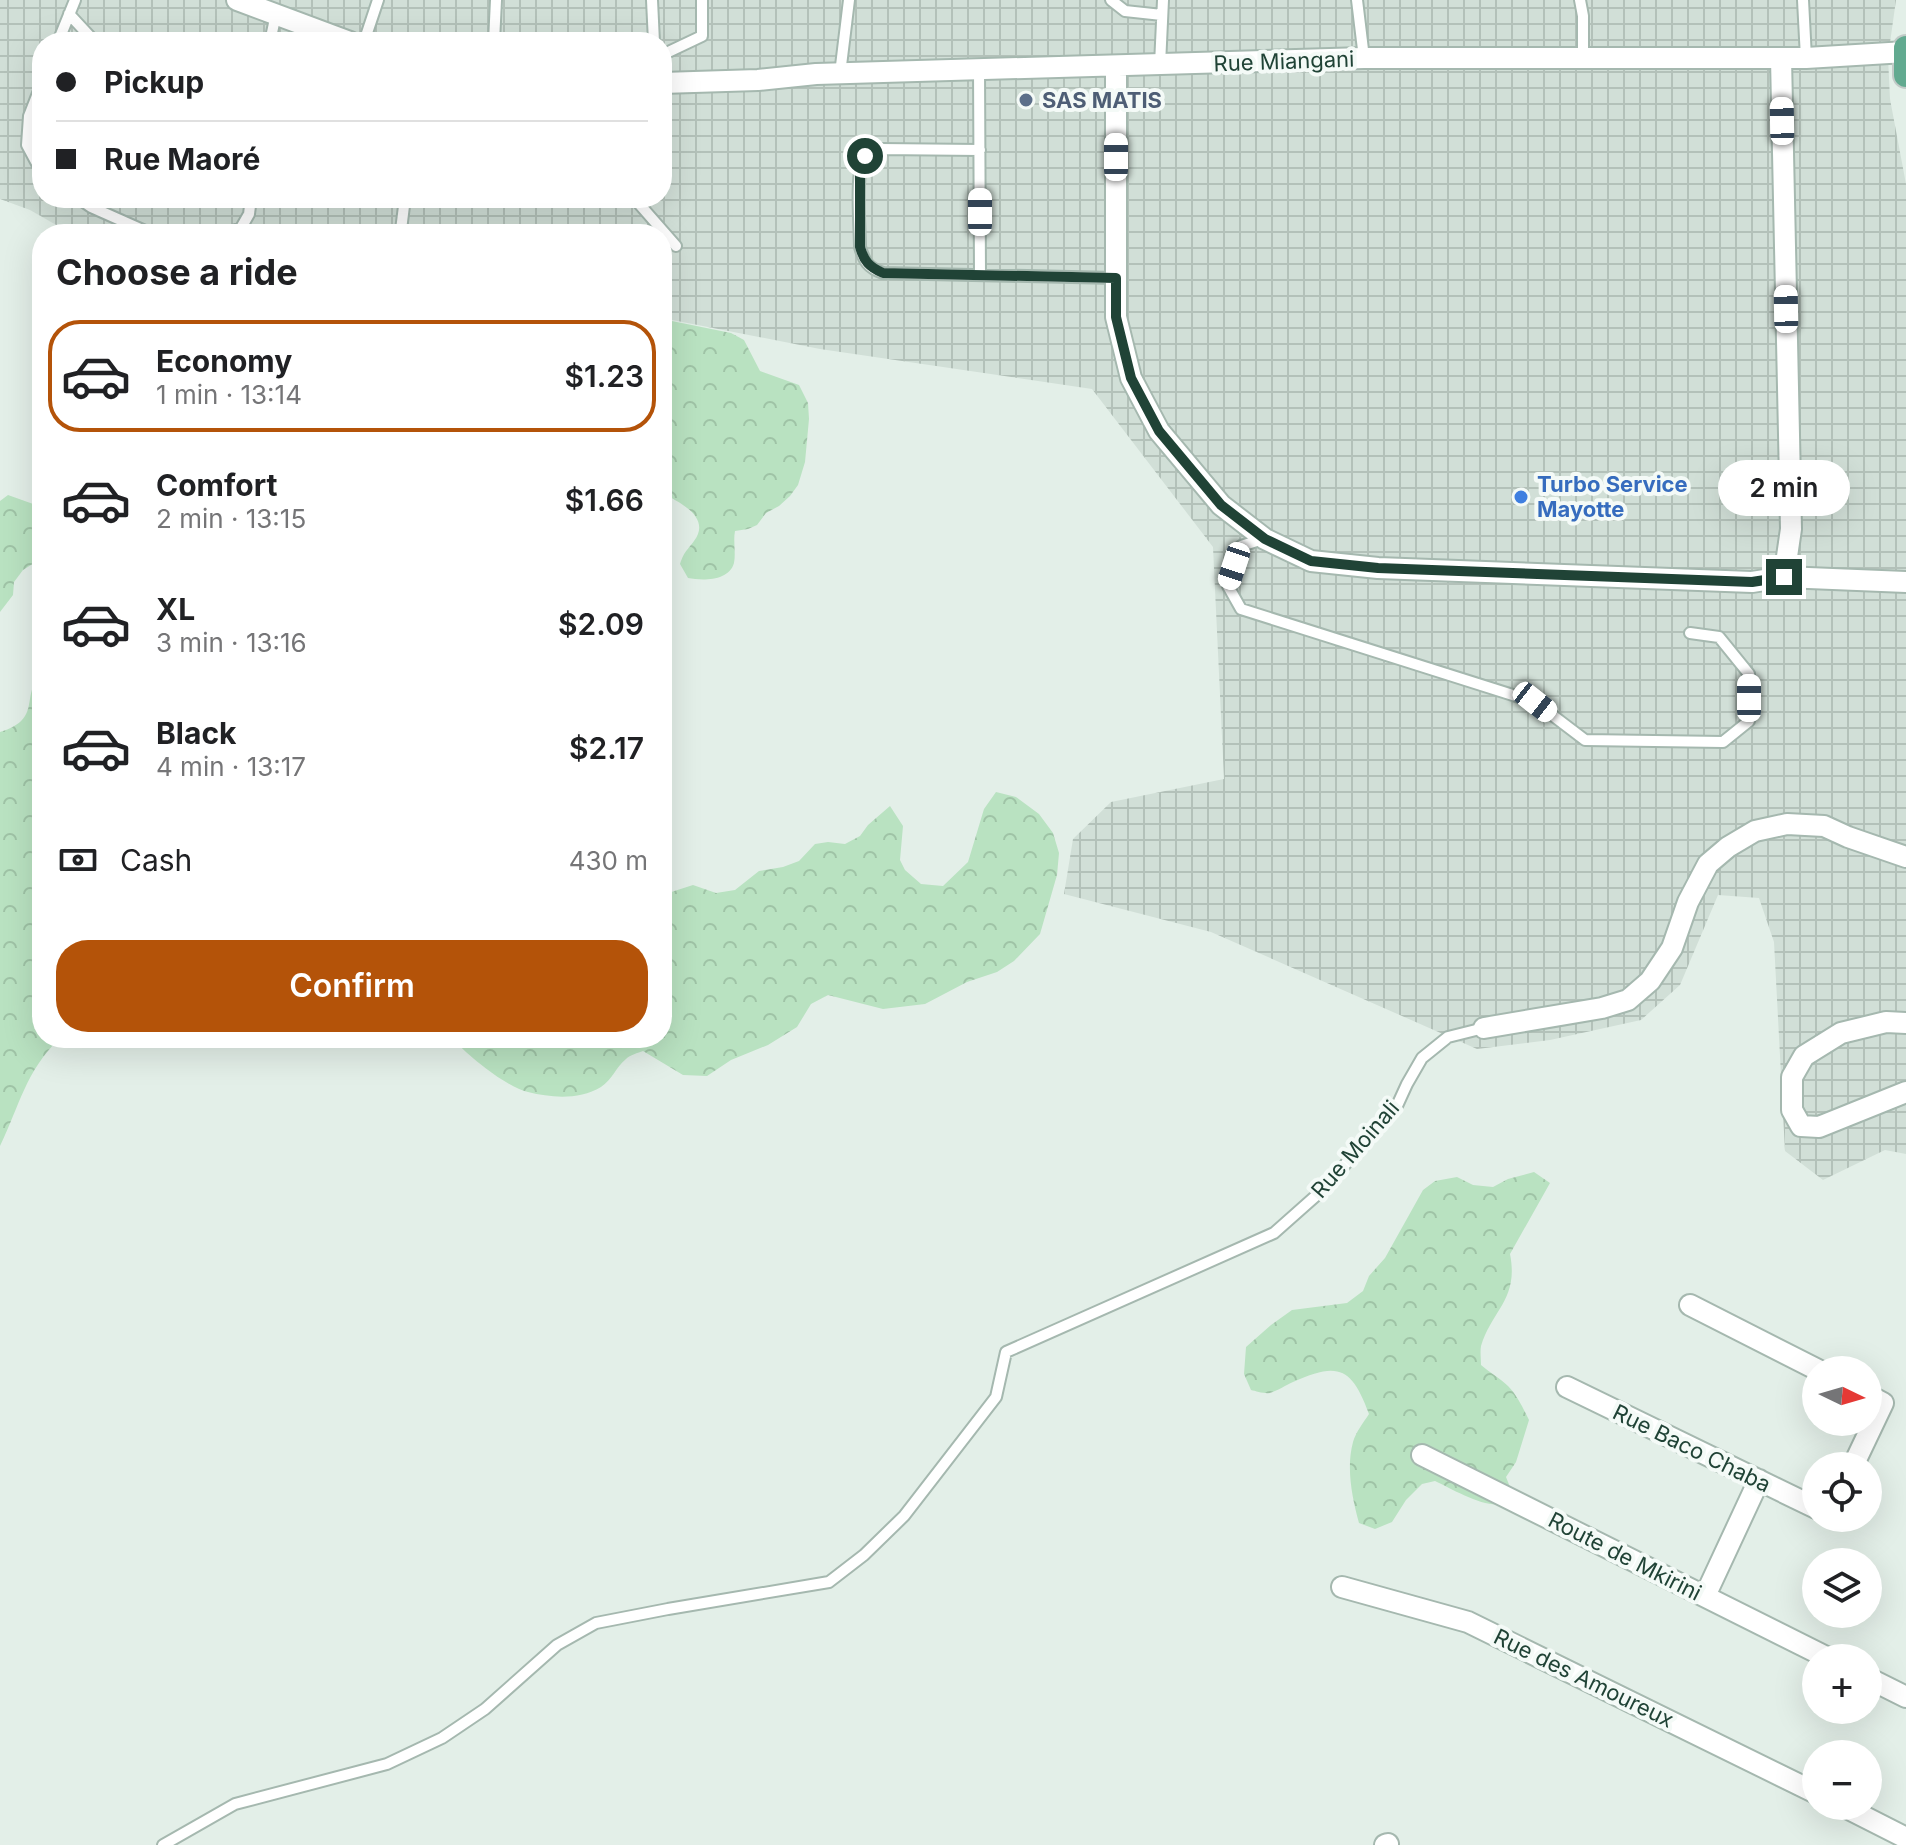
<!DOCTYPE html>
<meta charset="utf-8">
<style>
:root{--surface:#fff;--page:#f2f2f2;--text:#202124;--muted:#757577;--line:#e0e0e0;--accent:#b45309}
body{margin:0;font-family:Inter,sans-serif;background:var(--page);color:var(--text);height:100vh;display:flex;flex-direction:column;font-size:30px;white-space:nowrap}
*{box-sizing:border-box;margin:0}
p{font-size:26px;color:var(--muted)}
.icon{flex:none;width:44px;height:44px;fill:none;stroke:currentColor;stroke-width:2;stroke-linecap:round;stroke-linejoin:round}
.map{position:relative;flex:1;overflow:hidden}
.drawer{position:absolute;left:32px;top:224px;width:640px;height:824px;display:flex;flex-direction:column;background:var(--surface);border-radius:32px;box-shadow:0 8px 32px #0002}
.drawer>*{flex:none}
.hud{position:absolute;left:32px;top:32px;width:640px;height:176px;border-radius:32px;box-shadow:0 8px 32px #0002;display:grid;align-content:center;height:176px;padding:0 24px;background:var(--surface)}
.needle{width:52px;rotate:95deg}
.fabs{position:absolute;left:1802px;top:1356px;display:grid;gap:16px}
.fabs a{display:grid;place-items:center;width:80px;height:80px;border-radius:50%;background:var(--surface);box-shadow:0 8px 32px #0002;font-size:40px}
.end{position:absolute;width:36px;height:36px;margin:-18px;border:10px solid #204336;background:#fff;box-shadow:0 0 0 4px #fff}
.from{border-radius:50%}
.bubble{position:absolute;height:56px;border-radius:28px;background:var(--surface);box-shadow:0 8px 32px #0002;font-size:26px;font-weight:600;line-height:56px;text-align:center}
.car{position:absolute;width:24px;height:48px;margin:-24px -12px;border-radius:10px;box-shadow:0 0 6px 2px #0007;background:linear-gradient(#fff 24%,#345 0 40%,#fff 0 76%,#345 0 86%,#fff 0)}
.hud b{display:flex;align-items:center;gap:28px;height:76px;font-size:30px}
.hud b+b{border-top:2px solid var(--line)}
.hud i{width:20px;height:20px;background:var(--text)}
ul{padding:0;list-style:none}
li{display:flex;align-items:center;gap:24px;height:112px;margin:0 16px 12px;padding:0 8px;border:4px solid transparent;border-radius:32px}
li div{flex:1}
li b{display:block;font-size:30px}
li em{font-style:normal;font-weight:600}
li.on{border-color:var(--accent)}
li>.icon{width:72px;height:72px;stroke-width:1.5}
h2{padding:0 24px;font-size:36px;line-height:96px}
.pay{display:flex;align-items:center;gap:20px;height:88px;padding:0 24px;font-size:30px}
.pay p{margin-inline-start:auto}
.action{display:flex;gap:16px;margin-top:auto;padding:16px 24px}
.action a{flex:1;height:92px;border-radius:32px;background:var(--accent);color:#fff;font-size:32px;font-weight:600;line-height:92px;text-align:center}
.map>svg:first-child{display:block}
.industrial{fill:url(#industrial-grid);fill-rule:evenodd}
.forest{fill:url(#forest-crowns)}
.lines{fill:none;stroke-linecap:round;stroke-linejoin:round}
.lane-casing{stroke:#a5b8af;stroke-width:14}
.street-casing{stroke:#a5b8af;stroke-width:24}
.primary-casing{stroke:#c1cac7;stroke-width:28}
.lane{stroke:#fff;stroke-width:10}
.street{stroke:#fff;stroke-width:20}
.primary{stroke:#62aa90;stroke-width:24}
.route{stroke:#204336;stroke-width:10}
.service-dot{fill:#5c6f8a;stroke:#f4faf7;stroke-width:3}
.shop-dot{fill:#3f7fe0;stroke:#f4faf7;stroke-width:3}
.labels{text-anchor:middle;stroke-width:8;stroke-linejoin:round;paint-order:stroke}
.street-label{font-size:22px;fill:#204336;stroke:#f4faf7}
.service-label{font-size:22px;font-weight:bold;fill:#4e5e75;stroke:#f4faf7;text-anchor:start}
.shop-label{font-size:22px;font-weight:bold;fill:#366cbe;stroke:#f4faf7;text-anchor:start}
</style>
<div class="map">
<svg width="1906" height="1845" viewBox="0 0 1906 1845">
<defs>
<pattern id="industrial-grid" width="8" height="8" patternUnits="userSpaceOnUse" patternTransform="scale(2)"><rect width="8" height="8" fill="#d1dfd7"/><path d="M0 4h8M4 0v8" fill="none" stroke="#b3c1b9"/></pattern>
<pattern id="forest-crowns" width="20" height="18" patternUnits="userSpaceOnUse" patternTransform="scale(2)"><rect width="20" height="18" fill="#b9e2c1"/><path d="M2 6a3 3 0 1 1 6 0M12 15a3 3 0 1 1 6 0" fill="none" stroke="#9fc3a6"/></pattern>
</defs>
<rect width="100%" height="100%" fill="#e3efe8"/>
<path class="industrial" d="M0,0h1896l-8,57 2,42 16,85v970l-21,-4 -62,30 -38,-29 -11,-209 -15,-44 -41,-3 -38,90 -39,35 -91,20 -73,9 -266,-117 -147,-38 9,-55 38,-37 113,-23 -11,-232 -121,-158 -272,-40 -158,-31v-84h-590l-42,-24 -30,-11zM42,42h620v156h-620z"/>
<path class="forest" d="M662,319l69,14 13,7 16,31 39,14 9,18 1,16 -4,43 -7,23 -8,11 -11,10 -13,7 -9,12 -9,4 -13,2c-2,10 1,22 -1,32 -5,18 -31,18 -46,15l-8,-14c5,-14 6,-12 14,-23 18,-24 -15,-39 -32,-48z
M8,495l28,10 -3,42 6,13 -16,10 -9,12 -1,13 -13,17v-111z
M42,675v363h18c-35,34 -40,67 -60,108v-414c44,-13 19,-38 42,-57z
M996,792l20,5 23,17 14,19 6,20 -2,22 -17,59 -26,27 -17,11 -30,10 -42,22 -42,5 -55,-14 -17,9 -14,23 -29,18 -37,15 -24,16 -24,-1 -40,-24c-5,2 -13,4 -17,8 -10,8 -14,21 -25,28 -22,13 -49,11 -73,5 -22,-5 -61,-37 -76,-54h210v-143l31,-10 23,8 19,-3 24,-19 24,-4 16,-6 16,-17 13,-2 17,2 15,-8 8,-11 22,-19 13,20 -3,34 5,10 16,14 22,2 25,-24 16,-53z
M1534,1172l16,11 -40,71c9,45 -18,56 -29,92 -1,6 0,13 0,19 9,8 19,13 27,21 9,9 15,22 21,34l-13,42 -10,15 4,10 -8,17c-18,4 -50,-15 -67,-23l-13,3 -16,16 -14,22 -17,7 -16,-6c-7,-26 -13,-55 -6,-81 3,-10 10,-19 16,-28 -17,-46 -30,-53 -76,-32 -7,3 -16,9 -23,11 -6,1 -14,-2 -19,-3l-7,-16 2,-27 25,-22 21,-15 55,-7 16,-12 6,-15 16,-18 38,-68 12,-9 22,-4 16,8 20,2 15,-8z"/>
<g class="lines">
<g class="lane-casing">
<path id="lane" d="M652,0l2,42
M1111,0l14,11 37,4
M1357,0l7,58
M1580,0l3,16v43
M1803,0l3,58
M69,14l26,28
M58,42l17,-42
M270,42l6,-28
M364,42l14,-42
M494,42l2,-42
M662,55l40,-19v-36
M1160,65l3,-65
M979,68l1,207
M840,74l9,-74
M42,83l-13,33 -2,29 15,28
M980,150l-100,-1c-7,2 -12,3 -16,9 -9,13 -4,71 -4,89 4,14 8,21 23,26l233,5
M78,198l13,9 54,24 26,3
M634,198l42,48
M401,230l4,-32
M203,234l24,-1 14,-5 8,-14 2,-16
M1263,539l-22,7 -13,40 13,23 294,93 50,38 138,2 26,-21v-47l-30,-37 -29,-4
M163,1845l72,-41 152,-40 55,-26 43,-29 72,-64 39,-22 72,-14 161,-27 35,-27 40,-39 92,-119 10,-45 268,-119 53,-47 49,-58 20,-20 11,-24 15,-26 26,-21 36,-9"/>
</g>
<g class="street-casing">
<path id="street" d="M237,0l113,42
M1116,66v251l15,61 28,53 62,74 44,34 46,22 67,7 374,14 32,-5 7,-48 -10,-471
M662,83l96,-3 58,-6 548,-16h442l100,-6
M1784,577l122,5
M1906,1023l-20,-1 -45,11 -37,23 -12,21v33l9,16 18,1 87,-35
M1484,1028l118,-20 26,-8 22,-19 22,-33 16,-46 20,-38 20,-17 27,-16 32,-7 37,2 24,11 58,20
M1690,1305l128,65
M1567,1387l249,121
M1422,1455l406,203
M1853,1466l30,-63 -15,-8
M1342,1587l126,35 348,171
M1705,1596l54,-116
M1868,1678l38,19
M1843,1806l63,32
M1385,1845l3,-1"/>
</g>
<g class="primary-casing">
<path id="primary" d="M1906,48v27"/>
</g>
<use href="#lane" class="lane"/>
<use href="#street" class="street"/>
<use href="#primary" class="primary"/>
</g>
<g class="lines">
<path class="route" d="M865,156l-5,16v75c4,14 9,20 23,26l233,5v39l15,61 28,53 62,74 44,34 46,22 67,7 374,14 32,-5"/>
</g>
<circle class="service-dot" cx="1026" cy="100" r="8"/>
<circle class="shop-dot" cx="1521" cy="497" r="8"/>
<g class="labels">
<g class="street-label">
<text transform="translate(1284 61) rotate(-2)" y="8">Rue Miangani</text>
<text transform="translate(1355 1149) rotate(-49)" y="8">Rue Moinali</text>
<text transform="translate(1692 1448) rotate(26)" y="8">Rue Baco Chaba</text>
<text transform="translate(1625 1556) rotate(27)" y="8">Route de Mkirini</text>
<text transform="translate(1584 1678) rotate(26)" y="8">Rue des Amoureux</text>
</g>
<g class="service-label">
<text x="1042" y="108">SAS MATIS</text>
</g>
<g class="shop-label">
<text x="1537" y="492">Turbo Service<tspan x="1537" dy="25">Mayotte</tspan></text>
</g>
</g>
</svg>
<div class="fabs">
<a><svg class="needle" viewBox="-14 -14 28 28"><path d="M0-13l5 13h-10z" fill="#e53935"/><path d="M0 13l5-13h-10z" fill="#757577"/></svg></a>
<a><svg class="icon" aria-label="locate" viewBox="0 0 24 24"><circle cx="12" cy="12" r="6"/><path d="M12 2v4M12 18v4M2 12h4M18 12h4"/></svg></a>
<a><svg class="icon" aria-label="layers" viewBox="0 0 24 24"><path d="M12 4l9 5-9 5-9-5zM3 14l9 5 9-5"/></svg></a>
<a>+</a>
<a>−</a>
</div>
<i class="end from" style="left:865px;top:156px"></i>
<i class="end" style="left:1784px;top:577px"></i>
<div class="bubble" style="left:1718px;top:460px;width:132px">2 min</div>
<i class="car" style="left:1782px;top:121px;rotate:359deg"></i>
<i class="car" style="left:1116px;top:157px;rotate:0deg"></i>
<i class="car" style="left:980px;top:212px;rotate:0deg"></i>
<i class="car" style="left:1786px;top:309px;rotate:359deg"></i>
<i class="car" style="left:1234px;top:566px;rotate:198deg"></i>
<i class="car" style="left:1749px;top:698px;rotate:0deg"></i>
<i class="car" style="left:1535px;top:702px;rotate:128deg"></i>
<div class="hud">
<b><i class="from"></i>Pickup</b>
<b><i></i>Rue Maoré</b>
</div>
<section class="drawer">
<h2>Choose a ride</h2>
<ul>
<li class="on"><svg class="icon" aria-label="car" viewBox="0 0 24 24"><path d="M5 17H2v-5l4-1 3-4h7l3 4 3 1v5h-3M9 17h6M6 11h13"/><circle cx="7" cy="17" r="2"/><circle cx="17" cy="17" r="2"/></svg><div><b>Economy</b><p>1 min · 13:14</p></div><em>$1.23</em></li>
<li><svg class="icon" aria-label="car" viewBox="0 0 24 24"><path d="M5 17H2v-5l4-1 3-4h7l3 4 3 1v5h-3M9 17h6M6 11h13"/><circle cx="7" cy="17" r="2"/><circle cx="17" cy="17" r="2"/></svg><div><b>Comfort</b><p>2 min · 13:15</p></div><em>$1.66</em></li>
<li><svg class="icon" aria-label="car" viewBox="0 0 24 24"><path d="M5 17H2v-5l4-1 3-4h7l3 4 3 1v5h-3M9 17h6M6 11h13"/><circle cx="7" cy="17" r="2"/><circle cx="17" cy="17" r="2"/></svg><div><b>XL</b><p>3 min · 13:16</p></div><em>$2.09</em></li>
<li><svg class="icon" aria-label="car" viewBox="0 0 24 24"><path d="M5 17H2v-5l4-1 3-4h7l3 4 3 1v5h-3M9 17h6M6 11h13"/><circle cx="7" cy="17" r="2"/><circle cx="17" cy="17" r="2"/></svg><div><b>Black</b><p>4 min · 13:17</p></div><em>$2.17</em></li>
</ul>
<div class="pay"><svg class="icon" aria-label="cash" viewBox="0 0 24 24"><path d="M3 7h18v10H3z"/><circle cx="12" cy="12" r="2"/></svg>Cash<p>430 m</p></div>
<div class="action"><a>Confirm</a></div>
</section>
</div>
